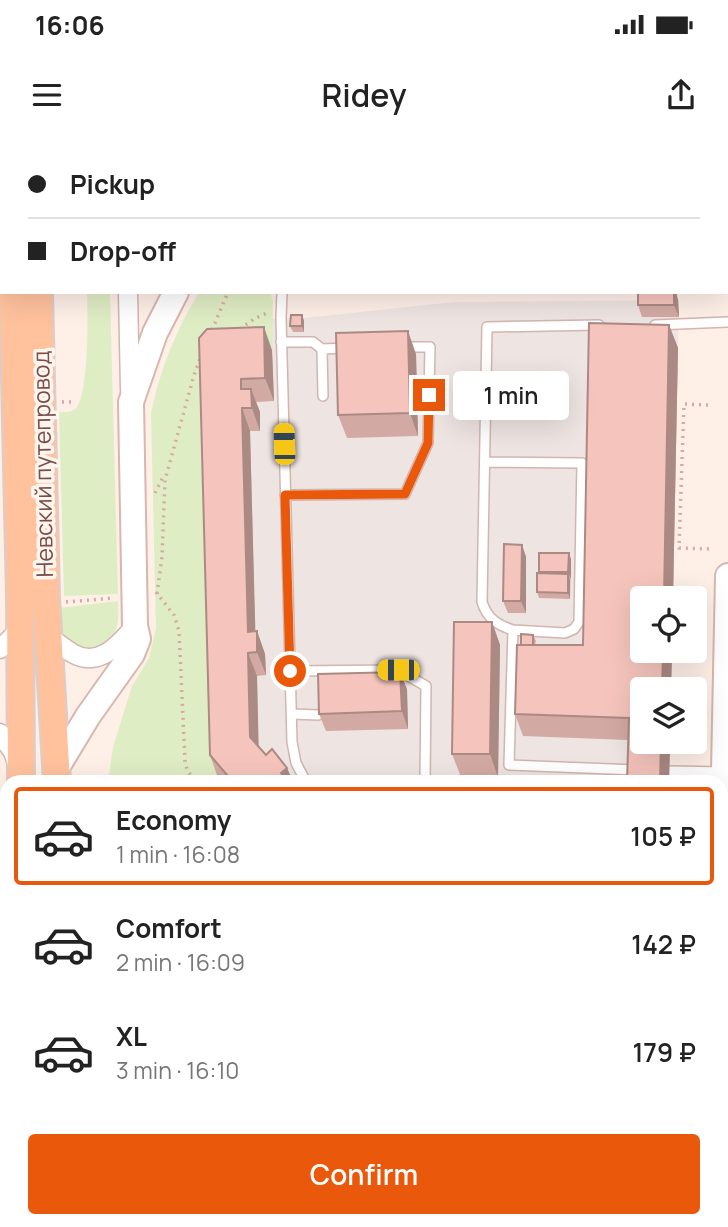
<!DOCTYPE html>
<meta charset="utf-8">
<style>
:root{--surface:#fff;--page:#f6f6f6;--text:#222;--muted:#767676;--line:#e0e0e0;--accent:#ea580c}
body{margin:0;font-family:Manrope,sans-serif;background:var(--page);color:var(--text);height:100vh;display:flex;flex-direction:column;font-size:26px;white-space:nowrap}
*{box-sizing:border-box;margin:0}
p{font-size:23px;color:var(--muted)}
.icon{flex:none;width:38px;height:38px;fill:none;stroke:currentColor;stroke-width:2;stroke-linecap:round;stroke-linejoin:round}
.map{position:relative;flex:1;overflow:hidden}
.panel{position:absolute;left:0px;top:635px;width:728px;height:453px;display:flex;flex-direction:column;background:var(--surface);border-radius:21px 21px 0 0;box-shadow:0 7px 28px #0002}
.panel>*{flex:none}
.hud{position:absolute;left:0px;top:0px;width:728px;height:154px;box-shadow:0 7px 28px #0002;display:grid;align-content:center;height:154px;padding:0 28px;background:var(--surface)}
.tools{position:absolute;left:630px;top:446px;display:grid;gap:14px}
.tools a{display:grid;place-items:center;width:77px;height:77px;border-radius:7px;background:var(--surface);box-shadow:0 7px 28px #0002;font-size:35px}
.end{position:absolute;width:32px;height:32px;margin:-16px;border:9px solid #ea580c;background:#fff;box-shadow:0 0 0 4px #fff}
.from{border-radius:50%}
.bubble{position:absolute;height:49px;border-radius:7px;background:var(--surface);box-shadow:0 7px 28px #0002;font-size:23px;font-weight:600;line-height:49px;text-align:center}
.car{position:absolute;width:21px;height:42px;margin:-21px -10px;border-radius:9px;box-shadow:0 0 5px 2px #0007;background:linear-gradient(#f5c518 24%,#345 0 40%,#f5c518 0 76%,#345 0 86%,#f5c518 0)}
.hud b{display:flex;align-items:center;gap:24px;height:66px;font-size:26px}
.hud b+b{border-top:2px solid var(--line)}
.hud i{width:18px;height:18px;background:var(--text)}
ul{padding:12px 0 0;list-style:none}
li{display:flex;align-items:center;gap:21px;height:98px;margin:0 14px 10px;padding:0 14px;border:4px solid transparent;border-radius:7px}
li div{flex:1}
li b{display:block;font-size:26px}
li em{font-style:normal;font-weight:600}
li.active{border-color:var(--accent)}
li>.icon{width:63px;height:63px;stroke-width:1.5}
.cta{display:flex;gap:14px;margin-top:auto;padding:14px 28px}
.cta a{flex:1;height:80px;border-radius:7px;background:var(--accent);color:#fff;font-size:28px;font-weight:600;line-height:80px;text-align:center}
.status{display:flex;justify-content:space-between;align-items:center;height:49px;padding:0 35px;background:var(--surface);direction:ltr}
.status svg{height:19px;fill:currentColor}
header{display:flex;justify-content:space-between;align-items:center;height:91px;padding:0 28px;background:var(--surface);font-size:32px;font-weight:600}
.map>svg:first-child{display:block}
.residential{fill:#f6dfd5}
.industrial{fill:#eee4e1}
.green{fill:#dfedc4}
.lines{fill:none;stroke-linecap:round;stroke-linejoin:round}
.lane-casing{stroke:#d3b5af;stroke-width:12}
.street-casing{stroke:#d3b5af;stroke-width:21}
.secondary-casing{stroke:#d9b6ae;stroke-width:28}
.primary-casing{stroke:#dacdcc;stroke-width:30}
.path{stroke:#daa8a0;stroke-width:3.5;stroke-dasharray:2 5;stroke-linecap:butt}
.lane{stroke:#fff;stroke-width:9}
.street{stroke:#fff;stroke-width:18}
.secondary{stroke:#fff;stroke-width:24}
.primary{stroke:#ffc29d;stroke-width:26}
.wall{fill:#d3a9a3}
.shaded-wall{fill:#ac8a84}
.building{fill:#f5c5bd;stroke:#ac8a84;stroke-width:2}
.route{stroke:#ea580c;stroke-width:9}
.labels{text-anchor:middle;stroke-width:7;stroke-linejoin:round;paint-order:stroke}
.street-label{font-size:23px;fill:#7a4e49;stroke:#fff5ef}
</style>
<div class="status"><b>16:06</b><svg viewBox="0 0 49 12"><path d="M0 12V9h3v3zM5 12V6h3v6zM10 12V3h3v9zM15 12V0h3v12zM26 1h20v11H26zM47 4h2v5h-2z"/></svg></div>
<header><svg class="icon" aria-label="menu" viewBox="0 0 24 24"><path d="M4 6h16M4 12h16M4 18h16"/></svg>Ridey<svg class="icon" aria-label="share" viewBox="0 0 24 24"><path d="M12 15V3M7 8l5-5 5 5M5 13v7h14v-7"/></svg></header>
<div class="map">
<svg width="728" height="1087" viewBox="0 0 728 1087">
<rect width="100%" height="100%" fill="#feefe7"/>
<path class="residential" d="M220,1082h114l17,3 3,2h-139z"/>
<path class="industrial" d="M378,0h314l1,2h-315z
M679,160l-6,298h-31v53h30l-1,38 -29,1v52h28v40h-449l-3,-4 -12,-418 61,-41 38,-1 149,-16z"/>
<path class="green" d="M87,152h23l8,302 -54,2 -5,-184c5,0 12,1 16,-3 14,-10 13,-97 12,-117z
M199,152h71l3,10 -1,48 -65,11 11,417 -28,2 1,2h-83l5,-35 19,-61 17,-28 7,-30 -5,-215c9,-44 25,-83 48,-121z
M118,461c1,28 0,37 -26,50l-24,-8 -9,-16v-19z
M159,1082h43l-5,5h-44z
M366,1082h193l30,5h-223z"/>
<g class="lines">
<g class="lane-casing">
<path id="lane" d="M393,0v2
M97,2l27,-1
M282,152l-1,26 11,424 4,21 10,19
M655,185l73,-3
M281,202h32l9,7 25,-1
M322,209l1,47
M485,322l97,1 -3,159 -5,7 -9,4 -52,-3 -4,135 127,5
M285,355l120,-1 23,-51 2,-96h-27
M513,490c-16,-5 -26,-12 -31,-28l5,-275 112,-2
M291,531l107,-1 28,16 -1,96
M292,574l26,1
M670,631l54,1
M356,1087l1,-5"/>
</g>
<g class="street-casing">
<path id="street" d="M124,0v2
M128,152l2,98
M48,496c8,6 16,12 24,17 27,16 47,-9 63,-27
M0,509l20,-20
M0,593l13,19 4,11"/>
</g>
<g class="secondary-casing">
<path id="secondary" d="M728,0v4
M261,2l1,-2
M56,629l32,-53 44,-62 6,-15 -3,-13 -4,-224 24,-69 21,-41
M721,776l7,-340
M721,1087l7,-16"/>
</g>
<g class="primary-casing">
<path id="primary" d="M10,0v2
M36,0v2
M13,152l7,305 1,185
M39,152l7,306 11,184
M0,795l7,-2
M0,929l7,-1
M0,969h7
M721,1052l7,1
M64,1082v5
M690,1082l20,5
M12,1087v-5
M111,1087l10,-5"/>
</g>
<path class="path" d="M240,189l14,-10 15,-7
M212,190l16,-38
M62,262h10
M708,265l-24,-1 -5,144 32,1
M155,353l9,-18
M156,452l18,23 5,16 6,130 2,9 9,12
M157,454l5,-37 3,-77 29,-105 7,-19
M66,462l48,-4
M315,1082l27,5"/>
<use href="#lane" class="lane"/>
<use href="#street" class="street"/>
<use href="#secondary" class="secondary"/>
<use href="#primary" class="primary"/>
</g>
<path class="wall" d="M638,152h38l2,8 1,17h-37l-4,-12z
M302,175l2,6v11h-11l-3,-6z
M669,185l9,23 -5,250h-31l30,53 -1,39h-29v52h28l-1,40h-42l1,-42 -105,-4 -8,-22 6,-69 12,-10 3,6 -1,4h48z
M199,198l73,12 2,51 -18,1 4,10v19h-10l5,201 2,-1 8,23 1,21 -9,1 1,70 8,9 21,13 6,14h-71l-4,-4 -8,-23z
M416,214l2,82 -71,2 -9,-23z
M522,405l4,12v56h-18l-5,-12z
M571,419l-1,40 -31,-1 -2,-6 2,-20z
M492,482l8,23 -2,132h-37l-9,-23z
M407,549l1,40 -82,2 -7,-17z"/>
<path class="shaded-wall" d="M674,152h2l2,8 1,17 -5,-12z
M302,175l2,6v11l-2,-6z
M669,185l9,23 -5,250h-9z
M264,187l8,23 2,51 -9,-23z
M408,191l8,23 2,82 -8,-23z
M251,249l9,23v19l-8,-23z
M242,268l8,23 6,224 -8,-23z
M522,405l4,12v56l-5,-12z
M569,413l2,6v20l-3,-7z
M568,434l2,6v19l-2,-6z
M492,482l8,23 -2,132 -8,-23z
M257,491l8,23 1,21 -9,-23z
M663,511h9l-1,39h-9z
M248,513l9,23 2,84 -9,-23z
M400,532l7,17 1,40 -6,-18z
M661,602h9l-1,40h-9z
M287,628l6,14h-8l-4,-9z"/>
<path class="building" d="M638,152h36v13h-36z
M291,175h11v11h-12z
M589,183l80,2 -5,273h-22v53h21l-1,39h-20v52h19l-1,40h-33l2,-64 -114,-4 2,-69h66z
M264,187l1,51 -24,1v10h10l1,19h-10l6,224 9,-1v21l-9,1 2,84 16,18 6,-6 15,19 -6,5 8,9h-56l-23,-27 -11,-417 8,-9z
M408,191l2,82 -72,2 -2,-82z
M504,404l18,1 -1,56h-18z
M539,413h30l-1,19h-29z
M537,433l31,1v19l-31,-1z
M454,482h38l-2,132h-38z
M521,494l12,1v10h-12z
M400,532l2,39 -83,3 -1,-40z
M89,637h5l-1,5h-4z"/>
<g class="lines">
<path class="route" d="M290,531l-5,-176 120,-1 23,-51 1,-48"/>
</g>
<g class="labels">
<g class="street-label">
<text transform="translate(43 324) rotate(-91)" y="8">Невский путепровод</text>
</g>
</g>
</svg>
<div class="tools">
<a><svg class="icon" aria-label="locate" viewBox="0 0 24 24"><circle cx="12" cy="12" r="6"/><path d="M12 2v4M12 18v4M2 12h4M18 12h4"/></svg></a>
<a><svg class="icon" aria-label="layers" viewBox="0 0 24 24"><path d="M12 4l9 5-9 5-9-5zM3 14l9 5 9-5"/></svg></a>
</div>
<i class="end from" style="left:290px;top:531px"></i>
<i class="end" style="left:429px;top:255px"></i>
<div class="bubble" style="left:453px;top:231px;width:116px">1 min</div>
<i class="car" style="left:284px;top:304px;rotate:358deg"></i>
<i class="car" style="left:398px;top:530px;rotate:270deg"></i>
<div class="hud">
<b><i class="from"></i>Pickup</b>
<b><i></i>Drop-off</b>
</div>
<section class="panel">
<ul>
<li class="active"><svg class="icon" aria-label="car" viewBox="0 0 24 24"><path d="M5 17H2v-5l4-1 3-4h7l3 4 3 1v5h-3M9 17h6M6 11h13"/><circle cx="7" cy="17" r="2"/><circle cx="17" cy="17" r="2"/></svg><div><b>Economy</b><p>1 min · 16:08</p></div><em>105 ₽</em></li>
<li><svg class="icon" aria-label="car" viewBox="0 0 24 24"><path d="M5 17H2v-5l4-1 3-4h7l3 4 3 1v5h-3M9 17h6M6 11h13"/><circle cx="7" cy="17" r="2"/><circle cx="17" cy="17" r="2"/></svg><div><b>Comfort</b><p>2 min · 16:09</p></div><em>142 ₽</em></li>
<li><svg class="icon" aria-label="car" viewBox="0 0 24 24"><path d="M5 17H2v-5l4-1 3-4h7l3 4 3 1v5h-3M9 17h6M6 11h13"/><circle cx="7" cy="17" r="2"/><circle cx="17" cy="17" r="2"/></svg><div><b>XL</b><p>3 min · 16:10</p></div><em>179 ₽</em></li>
</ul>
<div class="cta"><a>Confirm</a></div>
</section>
</div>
